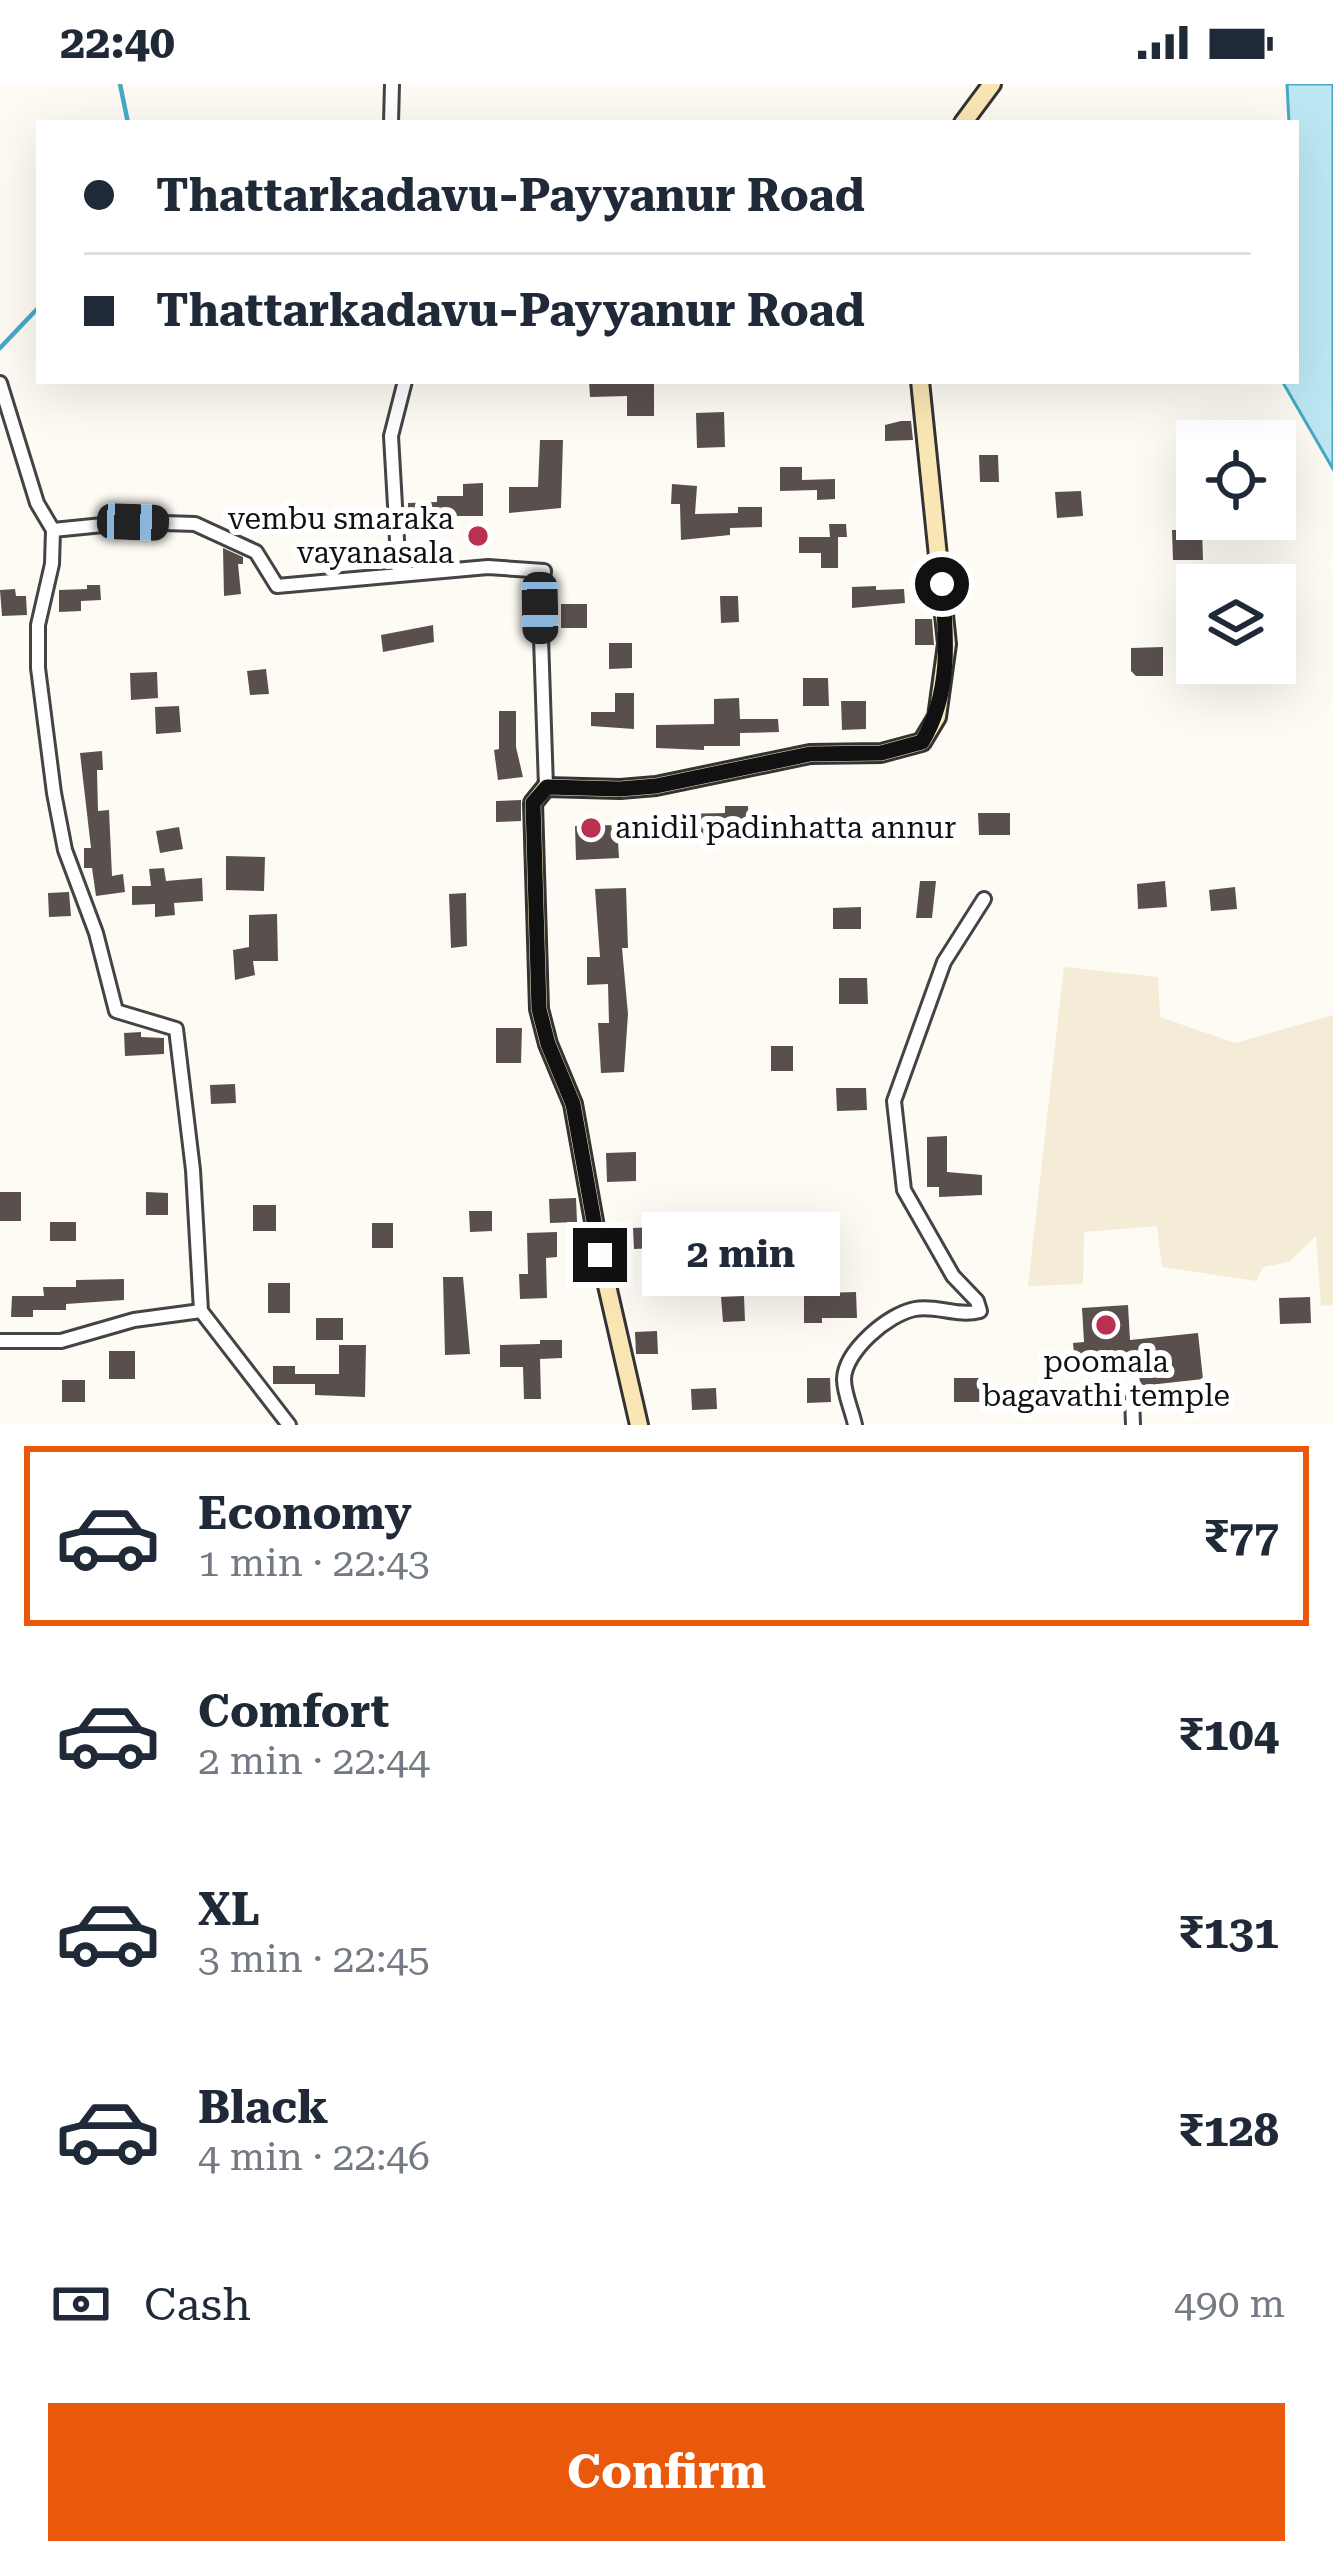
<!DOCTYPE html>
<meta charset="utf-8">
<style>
:root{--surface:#fff;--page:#f6f6f7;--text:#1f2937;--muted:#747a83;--line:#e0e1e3;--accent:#ea580c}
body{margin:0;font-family:"Roboto Serif",serif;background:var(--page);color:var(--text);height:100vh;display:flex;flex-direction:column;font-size:45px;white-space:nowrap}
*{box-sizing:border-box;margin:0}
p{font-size:39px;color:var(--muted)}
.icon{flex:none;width:66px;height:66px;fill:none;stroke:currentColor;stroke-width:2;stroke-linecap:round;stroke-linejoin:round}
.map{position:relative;height:1341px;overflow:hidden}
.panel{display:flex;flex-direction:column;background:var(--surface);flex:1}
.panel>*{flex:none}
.banner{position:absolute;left:36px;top:36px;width:1263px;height:264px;border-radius:0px;box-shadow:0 12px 48px #0002;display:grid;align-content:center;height:264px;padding:0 48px;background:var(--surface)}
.controls{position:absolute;left:1176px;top:336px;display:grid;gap:24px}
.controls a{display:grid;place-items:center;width:120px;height:120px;border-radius:0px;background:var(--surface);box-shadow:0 12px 48px #0002;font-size:60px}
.end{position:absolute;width:54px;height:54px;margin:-27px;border:15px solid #111;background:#fff;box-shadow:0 0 0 6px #fff}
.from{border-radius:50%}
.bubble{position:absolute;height:84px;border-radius:0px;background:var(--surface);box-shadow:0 12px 48px #0002;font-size:39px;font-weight:700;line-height:84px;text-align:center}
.car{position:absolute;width:36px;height:72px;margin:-36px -18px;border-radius:15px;box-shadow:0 0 9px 3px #0007;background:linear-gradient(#222 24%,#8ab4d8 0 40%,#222 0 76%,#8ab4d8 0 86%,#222 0)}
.banner b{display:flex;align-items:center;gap:42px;height:114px;font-size:45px}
.banner b+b{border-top:3px solid var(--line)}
.banner i{width:30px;height:30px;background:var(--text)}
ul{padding:21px 0 0;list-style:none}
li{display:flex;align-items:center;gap:36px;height:180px;margin:0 24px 18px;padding:0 24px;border:6px solid transparent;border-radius:0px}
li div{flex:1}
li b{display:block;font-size:45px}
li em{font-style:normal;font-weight:700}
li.selected{border-color:var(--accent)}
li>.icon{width:108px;height:108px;stroke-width:1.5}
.pay{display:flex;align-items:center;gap:30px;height:132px;padding:0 48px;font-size:45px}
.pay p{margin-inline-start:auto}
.button{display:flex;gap:24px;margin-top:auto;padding:24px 48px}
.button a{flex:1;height:138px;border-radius:0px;background:var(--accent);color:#fff;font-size:48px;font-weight:700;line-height:138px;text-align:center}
.status{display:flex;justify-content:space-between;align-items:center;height:84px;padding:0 60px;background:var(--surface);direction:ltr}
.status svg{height:33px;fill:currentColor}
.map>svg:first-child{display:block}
.farmland{fill:#f4ecd6}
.water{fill:#bde8f3;stroke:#48a9c5;stroke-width:3}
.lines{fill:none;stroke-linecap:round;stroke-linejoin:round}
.stream{stroke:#48a9c5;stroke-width:4.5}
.building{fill:#59504e}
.minor-casing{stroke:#444;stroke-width:18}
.secondary-casing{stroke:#333;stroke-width:22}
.minor{stroke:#fff;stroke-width:12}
.secondary{stroke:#fae6b5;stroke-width:16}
.route{stroke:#111;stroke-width:15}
.poi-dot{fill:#b9314f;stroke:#fff;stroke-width:4.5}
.labels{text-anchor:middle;stroke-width:12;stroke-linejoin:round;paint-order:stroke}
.poi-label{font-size:30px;fill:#111;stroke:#fff;text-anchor:end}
</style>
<div class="status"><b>22:40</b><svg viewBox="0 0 49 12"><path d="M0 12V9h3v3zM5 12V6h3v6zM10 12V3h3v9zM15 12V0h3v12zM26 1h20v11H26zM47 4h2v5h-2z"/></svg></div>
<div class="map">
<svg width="1333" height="1341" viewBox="0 0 1333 1341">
<rect width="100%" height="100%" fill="#fefbf5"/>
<path class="farmland" d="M1064,883l94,10 2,40 75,26 98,-28v290l-12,1 -5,-70 -27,26 -26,5 -7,14 -94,-14 -5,-41 -73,6 -1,52 -55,2z"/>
<path class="water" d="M1287,0h46v385l-51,-88h14v-258h-7z"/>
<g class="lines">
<path class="stream" d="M120,0l8,39
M0,264l39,-41"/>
</g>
<path class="building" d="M589,297h65v35h-27v-20l-37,1z
M724,328l1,35 -28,1 -1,-35z
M901,337h10l2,19 -28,1v-16z
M540,356h23l-2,68 -52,5v-26h29z
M979,371h19l1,27h-19z
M780,383h22v13l33,-1v20l-18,1v-10l-37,1z
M483,399v33h-29v10l-46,-4v-19l29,-1v-6h26v-12z
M672,400l25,2 -2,28 43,-1v-6h24v20l-32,1v7l-49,5 -1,-36h-9z
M1081,407l2,25 -26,2 -2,-26z
M829,440h17l1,13h-9v31h-17v-15h-22v-16h31z
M1202,445l1,31h-30l-1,-30z
M223,464l20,9v7h-5l3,30 -17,2z
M87,501h13l1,15 -20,1v10l-22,1v-22l28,-1z
M876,502v4l28,-1 1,14 -53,5v-21z
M15,505l1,7h10l1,19 -25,1 -2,-26z
M720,512h18l1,26 -18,1z
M561,520h26v24h-26z
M915,535h17l2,26h-19z
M433,541l1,17 -51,10 -2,-17z
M609,559h23v25l-23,1z
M1163,563v29h-27l-5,-5v-23z
M266,585l3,25 -19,1 -3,-24z
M157,588l1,26 -27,2 -1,-27z
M803,594h25l1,28h-26z
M615,609h19v36l-43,-3v-14h24z
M739,614l1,21h38l1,13 -39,1v13h-36v4l-48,-2v-23l58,-1v-25z
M841,617h25v28l-24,1z
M179,622l2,26 -25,2 -1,-27z
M499,627h17v36l7,30 -25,3 -4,-30 5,-1z
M102,667l1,19h-6l1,41 11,-1 3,66 11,-2 2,18 -29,4 -4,-28h-8v-20h7l-11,-95z
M521,716v21l-25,1v-21z
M725,722h23l1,20 -42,1v10h-28v-23l46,-1z
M978,729h32v22h-31z
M617,741l2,33 -43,2 -1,-34z
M179,743l4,22 -23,4 -4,-22z
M226,772l39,1 -1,34 -38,-1z
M164,784l2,13 36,-3 1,23 -29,2 1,12 -20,2v-13l-23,1v-19h19l-2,-17z
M920,797h16l-4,37h-16z
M1165,797l2,26 -29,2 -1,-25z
M1235,803l2,22 -26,2 -2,-21z
M626,804l2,60h-6l6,66 -4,58 -23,1 -3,-50h11l-1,-39 -21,1v-28h13l-5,-68z
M69,808l2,24 -22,1 -1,-24z
M466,809l1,53 -16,2 -2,-54z
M861,823v22h-28v-21z
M277,830l1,47h-25l2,14 -20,5 -2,-30 16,-3v-32z
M839,894h28l1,26h-29z
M496,944h26l-1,35h-25z
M141,948v5l23,1v16l-39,2 -1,-23z
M771,962h22v25h-22z
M235,1000l1,19 -25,1 -1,-19z
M836,1004h30l1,22 -30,1z
M947,1052v36l35,3v20l-43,2v-10h-12v-50z
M636,1068v29l-29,1 -1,-29z
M0,1108h21v29h-21z
M146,1108l22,1v22h-22z
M576,1114l1,24 -27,1 -1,-24z
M253,1121h23v26h-23z
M469,1127h23v20l-22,1z
M50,1138h26v19h-26z
M372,1139h21v25h-21z
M656,1143l1,21 -23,1 -1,-21z
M557,1148v25l-11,1 1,40 -27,1 -1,-25h9l-1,-41z
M796,1172h25v37l35,-1 1,26h-35v5h-18v-41h-7z
M443,1193h20l7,77 -25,1z
M124,1195v21l-58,4v6h-33v7h-22l1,-21h32l-1,-9h33v-7z
M268,1199h22v30h-22z
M744,1212l1,25 -22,1 -2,-25z
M1310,1213l1,26 -31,1 -1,-26z
M1128,1221l2,35 68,-7 5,46 -63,7 -2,-26 -63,4 -2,-21 11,-1 -2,-34z
M316,1234h27v22h-27z
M657,1247l1,23h-22l-1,-22z
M540,1256h22v18l-22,1 1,40h-17l-1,-32h-23v-22l40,-1z
M339,1261h27l-1,52 -50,-2v-11h-42v-18h22v8h44z
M109,1267h26v28h-26z
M807,1294h23l1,24 -24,1z
M954,1294h30v24h-30z
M62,1296h23v22h-23z
M716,1304l1,21 -25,1 -1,-21z"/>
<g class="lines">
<g class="minor-casing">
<path id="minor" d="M391,39l1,-39
M0,299l37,120 16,27 80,-8 62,2 61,28 21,34 211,-19 56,4 -4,37 6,179
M53,446l-1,34 -14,61v43l16,125 11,57 31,83 20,78 60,18 17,141 8,141 88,114
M399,491l-8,-139 14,-55
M0,1257h61l73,-21 67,-9
M1132,1312l1,29
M855,1341c-3,-15 -11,-31 -11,-46 1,-28 44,-65 71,-70 22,-4 42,8 65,2l-3,-10 -24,-25 -49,-86 -10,-89 50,-139 40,-63"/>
</g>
<g class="secondary-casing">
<path id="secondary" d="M963,39l29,-39
M639,1341l-39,-170 -27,-151 -25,-60 -9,-35 -6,-206 13,-16 74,2 36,-3 154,-32 71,-1 41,-11 15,-25 10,-73 -27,-263"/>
</g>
<use href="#minor" class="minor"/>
<use href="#secondary" class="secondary"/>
</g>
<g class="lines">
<path class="route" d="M600,1171l-27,-151 -25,-60 -9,-35 -6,-206 14,-16 73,2 36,-3 154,-32 71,-1 41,-11c29,-48 25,-103 20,-158"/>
</g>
<g class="poi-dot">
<circle cx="478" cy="452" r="12"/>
<circle cx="591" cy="744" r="12"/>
<circle cx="1106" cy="1241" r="12"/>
</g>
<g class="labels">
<g class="poi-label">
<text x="454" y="445">vembu smaraka<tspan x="454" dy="34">vayanasala</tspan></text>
<text x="615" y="754" text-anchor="start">anidil padinhatta annur</text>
<text x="1106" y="1288" text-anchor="middle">poomala<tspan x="1106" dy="34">bagavathi temple</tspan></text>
</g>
</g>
</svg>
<div class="controls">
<a><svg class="icon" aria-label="locate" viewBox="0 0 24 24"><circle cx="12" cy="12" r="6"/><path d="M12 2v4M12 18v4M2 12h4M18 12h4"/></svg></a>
<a><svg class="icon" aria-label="layers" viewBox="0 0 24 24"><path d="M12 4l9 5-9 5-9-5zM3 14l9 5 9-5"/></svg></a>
</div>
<i class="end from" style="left:942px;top:500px"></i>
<i class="end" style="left:600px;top:1171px"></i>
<div class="bubble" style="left:642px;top:1128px;width:198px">2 min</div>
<i class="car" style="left:133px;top:438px;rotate:92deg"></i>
<i class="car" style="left:540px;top:524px;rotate:179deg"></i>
<div class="banner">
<b><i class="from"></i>Thattarkadavu-Payyanur Road</b>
<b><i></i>Thattarkadavu-Payyanur Road</b>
</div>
</div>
<section class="panel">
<ul>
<li class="selected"><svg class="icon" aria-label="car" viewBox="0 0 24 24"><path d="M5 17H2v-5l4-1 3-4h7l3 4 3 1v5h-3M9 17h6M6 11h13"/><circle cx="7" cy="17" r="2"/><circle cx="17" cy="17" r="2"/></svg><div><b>Economy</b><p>1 min · 22:43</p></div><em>₹77</em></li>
<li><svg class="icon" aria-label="car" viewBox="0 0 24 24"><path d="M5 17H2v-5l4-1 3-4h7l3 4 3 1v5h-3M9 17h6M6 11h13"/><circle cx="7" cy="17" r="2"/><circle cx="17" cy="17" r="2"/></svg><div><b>Comfort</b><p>2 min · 22:44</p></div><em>₹104</em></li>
<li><svg class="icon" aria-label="car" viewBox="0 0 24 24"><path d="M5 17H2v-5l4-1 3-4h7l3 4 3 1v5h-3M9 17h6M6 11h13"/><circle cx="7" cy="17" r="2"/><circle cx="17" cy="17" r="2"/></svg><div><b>XL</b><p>3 min · 22:45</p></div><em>₹131</em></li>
<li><svg class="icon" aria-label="car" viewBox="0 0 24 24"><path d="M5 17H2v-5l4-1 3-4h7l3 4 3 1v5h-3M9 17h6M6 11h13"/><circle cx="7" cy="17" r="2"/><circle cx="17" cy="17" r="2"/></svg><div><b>Black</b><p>4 min · 22:46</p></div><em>₹128</em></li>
</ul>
<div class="pay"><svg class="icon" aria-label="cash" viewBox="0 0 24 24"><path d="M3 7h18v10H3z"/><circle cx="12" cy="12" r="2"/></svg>Cash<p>490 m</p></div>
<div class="button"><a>Confirm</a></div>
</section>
